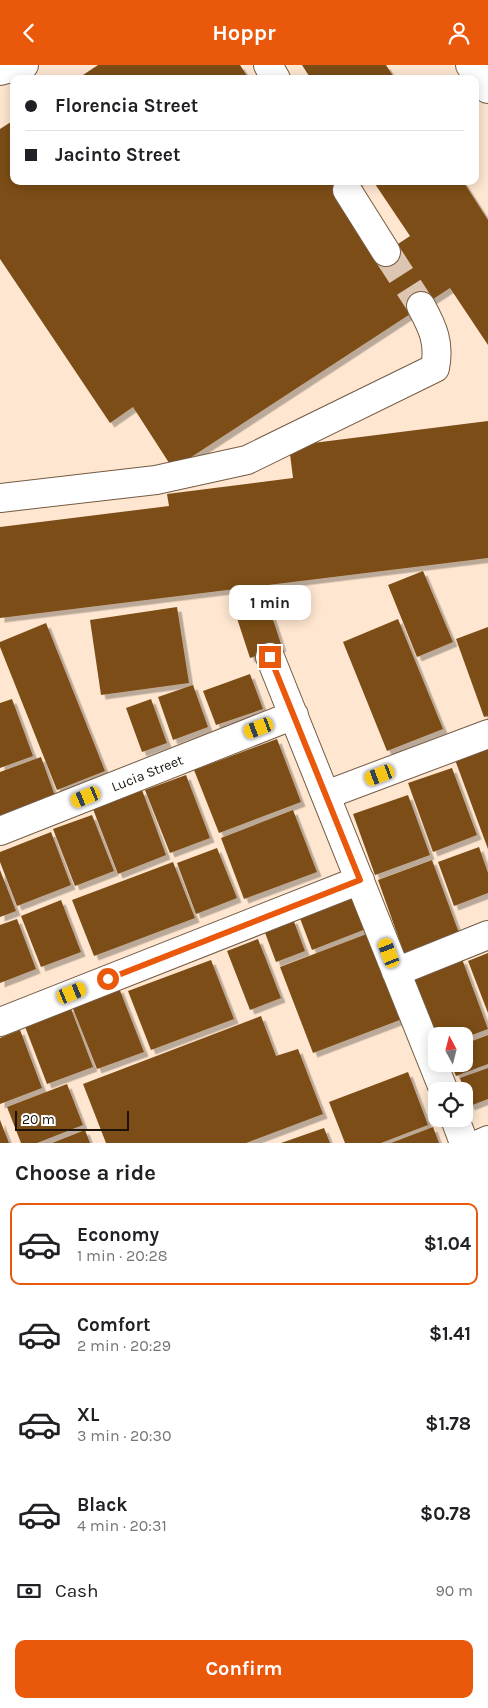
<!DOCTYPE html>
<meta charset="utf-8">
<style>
:root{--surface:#fff;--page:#f6f6f6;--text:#202124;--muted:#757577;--line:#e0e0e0;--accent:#ea580c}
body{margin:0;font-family:Karla,sans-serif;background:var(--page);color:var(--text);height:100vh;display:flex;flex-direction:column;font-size:19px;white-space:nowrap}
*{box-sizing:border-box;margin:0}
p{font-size:16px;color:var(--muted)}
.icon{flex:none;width:28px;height:28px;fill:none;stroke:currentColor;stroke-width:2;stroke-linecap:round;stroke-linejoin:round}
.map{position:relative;height:1078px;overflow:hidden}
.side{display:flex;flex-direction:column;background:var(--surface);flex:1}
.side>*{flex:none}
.top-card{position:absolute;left:10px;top:10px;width:469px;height:110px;border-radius:10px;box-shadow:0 2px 12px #0003;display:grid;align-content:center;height:110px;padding:0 15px;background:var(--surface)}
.needle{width:32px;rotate:353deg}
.controls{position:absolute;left:428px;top:962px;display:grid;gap:10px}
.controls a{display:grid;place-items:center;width:45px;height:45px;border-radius:10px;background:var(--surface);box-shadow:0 2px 12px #0003;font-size:25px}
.scale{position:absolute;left:15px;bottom:12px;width:114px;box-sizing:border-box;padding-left:5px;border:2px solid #1e1309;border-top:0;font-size:14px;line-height:18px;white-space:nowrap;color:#1e1309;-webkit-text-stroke:4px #fff;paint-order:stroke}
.end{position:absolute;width:22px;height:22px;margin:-11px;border:6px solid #ea580c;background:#fff;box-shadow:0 0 0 2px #fff}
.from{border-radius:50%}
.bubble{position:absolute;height:35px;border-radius:10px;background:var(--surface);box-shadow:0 2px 12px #0003;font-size:16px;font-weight:700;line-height:35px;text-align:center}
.car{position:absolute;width:15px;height:30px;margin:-15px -8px;border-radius:6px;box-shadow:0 0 4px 1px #0007;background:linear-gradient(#f5c518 24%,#345 0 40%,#f5c518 0 76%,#345 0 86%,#f5c518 0)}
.top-card b{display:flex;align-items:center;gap:18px;height:48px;font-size:19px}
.top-card b+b{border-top:1px solid var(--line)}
.top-card i{width:12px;height:12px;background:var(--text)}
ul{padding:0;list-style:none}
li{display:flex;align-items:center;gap:15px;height:82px;margin:0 10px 8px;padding:0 5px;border:2px solid transparent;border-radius:10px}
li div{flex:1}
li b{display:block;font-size:19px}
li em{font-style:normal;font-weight:700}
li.active{border-color:var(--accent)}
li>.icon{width:45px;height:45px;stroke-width:1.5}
h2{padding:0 15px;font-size:22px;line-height:60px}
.pay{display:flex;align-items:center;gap:12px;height:55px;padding:0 15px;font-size:19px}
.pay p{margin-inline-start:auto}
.action{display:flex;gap:10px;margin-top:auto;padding:10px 15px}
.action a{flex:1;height:58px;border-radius:10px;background:var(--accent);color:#fff;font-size:20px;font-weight:700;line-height:58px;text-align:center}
header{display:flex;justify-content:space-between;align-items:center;height:65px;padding:0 15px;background:var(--accent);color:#fff;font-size:22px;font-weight:700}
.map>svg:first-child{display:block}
.building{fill:#7c4e19;filter:url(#shadow)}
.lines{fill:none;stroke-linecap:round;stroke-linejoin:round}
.minor-tunnel{stroke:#dcc6b2;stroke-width:28;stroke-dasharray:28 14;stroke-linecap:butt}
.minor-casing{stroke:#755b43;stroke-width:30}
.minor{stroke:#fff;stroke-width:28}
.route{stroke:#ea580c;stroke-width:6}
.labels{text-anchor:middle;stroke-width:5;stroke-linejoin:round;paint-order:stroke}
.street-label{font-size:14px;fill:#1e1309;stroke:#fff}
</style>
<header><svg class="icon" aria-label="back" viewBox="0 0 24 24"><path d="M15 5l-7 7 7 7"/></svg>Hoppr<svg class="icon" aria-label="person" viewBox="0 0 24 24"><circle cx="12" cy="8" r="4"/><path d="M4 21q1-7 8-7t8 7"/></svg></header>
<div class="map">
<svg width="488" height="1078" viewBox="0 0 488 1078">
<defs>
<filter id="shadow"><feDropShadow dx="4.5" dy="4.5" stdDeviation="0" flood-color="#0004"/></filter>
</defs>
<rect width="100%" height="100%" fill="#fee6d0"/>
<path class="building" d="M98,0h142l9,14h-172z
M302,0h84l9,14h-84z
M14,55v61h346l-23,16 40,61 33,-22 -37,-55h90l25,39v125l-38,-57 -277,181 -40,-62 -23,16 -110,-164v-130z
M488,356v137l-488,60v-91l169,-21 -2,-12 126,-16 -4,-32z
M423,506l30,71 -36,15 -29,-72z
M264,527l18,55 -32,11 -18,-55z
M177,542l12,76 -88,12 -11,-75z
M398,554l45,110 -56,22 -44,-109z
M46,558l59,148 -48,19 -57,-143v-5z
M488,562v89l-4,1 -28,-78z
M250,609l13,35 -47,16 -13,-34z
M193,620l15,42 -35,13 -15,-43z
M12,634l21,57 -33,12v-65z
M151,634l16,44 -25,9 -16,-44z
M277,674l24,63 -82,31 -25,-63z
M488,680v104l-34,-92z
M41,692l14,39 -55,20v-44z
M452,703l25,67 -44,17 -25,-69z
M186,710l24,63 -40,15 -25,-63z
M142,725l24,65 -48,19 -25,-65z
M408,730l22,60 -55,20 -22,-61z
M293,745l24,62 -73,27 -23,-61z
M92,750l22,56 -39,15 -22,-57z
M51,767l20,53 -54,21 -17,-44v-10z
M479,782l9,26v20l-34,13 -16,-44z
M217,783l20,50 -41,16 -19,-51z
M432,795l27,73 -55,20 -26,-73z
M173,797l22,56 -101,38 -22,-56z
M0,805l16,41 -16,6z
M357,825l14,37 -59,23 -14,-37z
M61,835l20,52 -40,15 -20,-51z
M17,854l19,50 -36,14v-58z
M293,854l12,32 -29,11 -12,-32z
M372,867l33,86 -92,35 -33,-86z
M258,874l23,59 -31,12 -23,-59z
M488,888v60l-20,-52z
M462,894l26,70 -24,9v-2h-28l-26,-57z
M211,895l23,59 -83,31 -23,-59z
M119,923l25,64 -47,17 -25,-63z
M70,941l23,61 -46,17 -23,-60z
M261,951l15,40 22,-7 25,65 -77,29h-140l-23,-59z
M20,965l22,58 -42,16v-66z
M488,970v29l-32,12 -5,-12h13v-20z
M488,1003v31l-18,7 -10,-28z
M408,1007l20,53 -47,18h-36l-16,-41z
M67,1019l16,41 -46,18h-16l-14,-36z
M0,1055l9,23h-9z
M433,1062l6,16h-48z
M324,1063l6,15h-49z
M85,1065l5,13h-38z"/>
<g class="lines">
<path class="minor-tunnel" d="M386,187l35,54"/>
<g class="minor-casing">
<path id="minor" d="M268,0l8,14
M470,0l18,24
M0,6l24,-6
M347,125l39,62
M0,433l156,-18 91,-20 188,-92c5,-25 -2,-40 -14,-62
M270,592l174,434
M326,730l162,-61
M0,766l294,-116
M396,907l92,-37
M0,957l360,-142
M455,1054l9,24
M481,1078l7,-3"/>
</g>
<use href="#minor" class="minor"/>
</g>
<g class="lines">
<path class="route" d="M108,914l252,-99 -90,-223"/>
</g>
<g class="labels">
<g class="street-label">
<text transform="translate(147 708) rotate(-22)" y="5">Lucia Street</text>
</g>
</g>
</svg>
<div class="controls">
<a><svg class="needle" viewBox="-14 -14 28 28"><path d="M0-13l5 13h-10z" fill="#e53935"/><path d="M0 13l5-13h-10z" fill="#757577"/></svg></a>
<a><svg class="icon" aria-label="locate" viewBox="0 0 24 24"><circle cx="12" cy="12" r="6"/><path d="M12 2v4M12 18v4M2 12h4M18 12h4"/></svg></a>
</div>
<div class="scale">20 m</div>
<i class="end from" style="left:108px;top:914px"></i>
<i class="end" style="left:270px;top:592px"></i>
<div class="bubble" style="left:229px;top:520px;width:82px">1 min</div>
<i class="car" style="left:259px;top:663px;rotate:249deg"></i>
<i class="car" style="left:380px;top:710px;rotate:249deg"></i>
<i class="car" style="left:86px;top:732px;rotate:248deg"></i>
<i class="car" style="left:389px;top:888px;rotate:339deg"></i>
<i class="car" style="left:72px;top:928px;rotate:68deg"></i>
<div class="top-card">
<b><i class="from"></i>Florencia Street</b>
<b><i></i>Jacinto Street</b>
</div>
</div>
<section class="side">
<h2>Choose a ride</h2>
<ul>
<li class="active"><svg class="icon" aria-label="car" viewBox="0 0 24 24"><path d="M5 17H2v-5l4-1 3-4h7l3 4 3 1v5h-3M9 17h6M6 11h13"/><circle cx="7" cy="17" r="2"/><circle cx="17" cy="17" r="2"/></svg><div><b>Economy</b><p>1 min · 20:28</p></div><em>$1.04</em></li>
<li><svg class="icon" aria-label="car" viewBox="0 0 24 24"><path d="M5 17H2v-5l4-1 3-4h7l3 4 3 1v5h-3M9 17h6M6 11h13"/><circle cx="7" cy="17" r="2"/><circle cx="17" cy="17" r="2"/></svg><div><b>Comfort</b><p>2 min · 20:29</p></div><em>$1.41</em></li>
<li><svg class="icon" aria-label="car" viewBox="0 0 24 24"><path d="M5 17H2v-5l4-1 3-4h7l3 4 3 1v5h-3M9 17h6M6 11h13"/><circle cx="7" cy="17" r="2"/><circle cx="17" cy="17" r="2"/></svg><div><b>XL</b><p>3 min · 20:30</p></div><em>$1.78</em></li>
<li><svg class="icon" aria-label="car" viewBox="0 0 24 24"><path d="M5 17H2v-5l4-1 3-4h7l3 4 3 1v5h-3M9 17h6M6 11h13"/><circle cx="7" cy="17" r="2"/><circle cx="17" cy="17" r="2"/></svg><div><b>Black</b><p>4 min · 20:31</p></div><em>$0.78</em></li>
</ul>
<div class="pay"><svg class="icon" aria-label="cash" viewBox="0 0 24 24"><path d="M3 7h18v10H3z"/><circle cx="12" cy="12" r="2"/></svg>Cash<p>90 m</p></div>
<div class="action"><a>Confirm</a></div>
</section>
